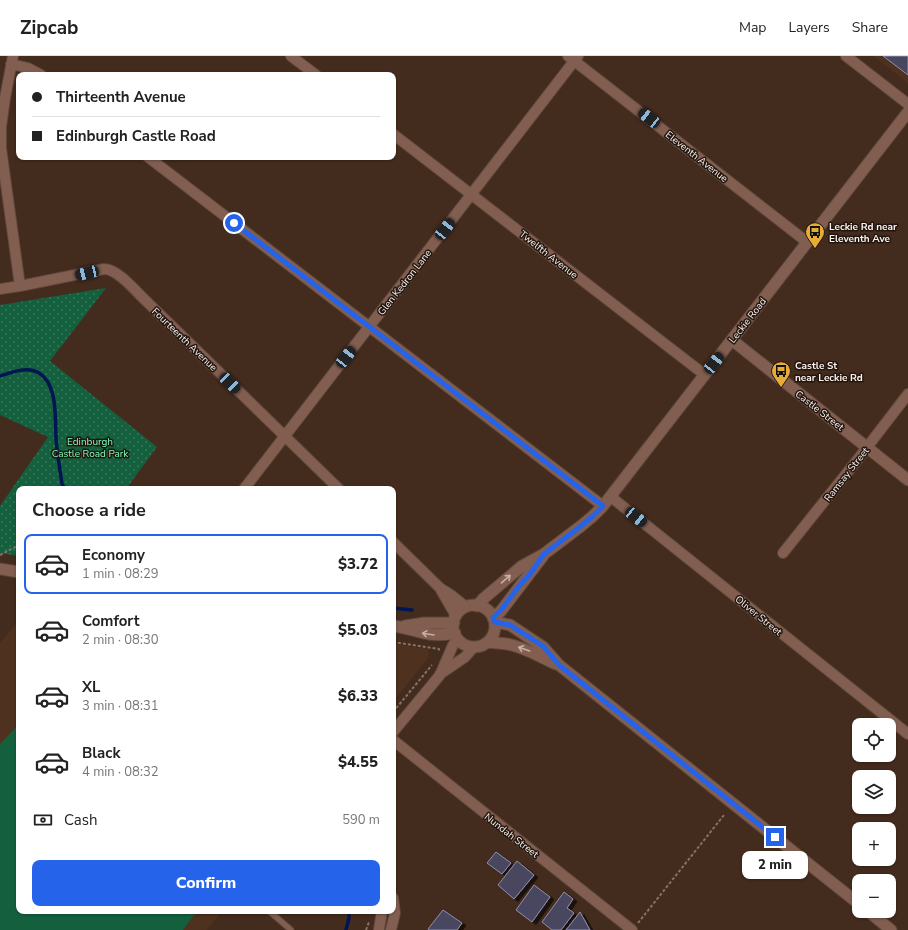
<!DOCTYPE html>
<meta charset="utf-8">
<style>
:root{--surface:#fff;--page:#f2f2f2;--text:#222;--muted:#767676;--line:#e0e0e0;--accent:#2563eb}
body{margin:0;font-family:"Nunito Sans",sans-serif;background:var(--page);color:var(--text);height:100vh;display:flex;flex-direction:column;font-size:15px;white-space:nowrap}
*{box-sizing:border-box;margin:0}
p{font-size:13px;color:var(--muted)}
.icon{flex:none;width:22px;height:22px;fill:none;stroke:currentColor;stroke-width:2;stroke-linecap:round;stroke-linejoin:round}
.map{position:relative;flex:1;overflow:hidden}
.panel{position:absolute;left:16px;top:430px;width:380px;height:428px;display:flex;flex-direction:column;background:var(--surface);border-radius:8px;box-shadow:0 1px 3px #0004}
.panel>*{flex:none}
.banner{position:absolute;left:16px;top:16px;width:380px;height:88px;border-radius:8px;box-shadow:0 1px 3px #0004;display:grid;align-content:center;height:88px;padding:0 16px;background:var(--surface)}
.controls{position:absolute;left:852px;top:662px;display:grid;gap:8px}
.controls a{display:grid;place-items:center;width:44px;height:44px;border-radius:8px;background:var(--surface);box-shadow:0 1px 3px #0004;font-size:20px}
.end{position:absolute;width:18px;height:18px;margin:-9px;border:5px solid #2563eb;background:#fff;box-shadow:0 0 0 2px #fff}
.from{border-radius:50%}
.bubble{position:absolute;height:28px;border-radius:8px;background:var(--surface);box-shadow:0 1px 3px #0004;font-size:13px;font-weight:800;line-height:28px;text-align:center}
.car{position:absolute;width:12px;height:24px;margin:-12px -6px;border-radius:5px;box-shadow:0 0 3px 1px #0007;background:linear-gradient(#222 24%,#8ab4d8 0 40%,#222 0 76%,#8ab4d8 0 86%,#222 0)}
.banner b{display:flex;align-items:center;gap:14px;height:38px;font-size:15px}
.banner b+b{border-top:1px solid var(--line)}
.banner i{width:10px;height:10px;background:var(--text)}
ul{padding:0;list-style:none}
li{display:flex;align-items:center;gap:12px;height:60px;margin:0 8px 6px;padding:0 8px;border:2px solid transparent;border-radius:8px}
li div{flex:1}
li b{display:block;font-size:15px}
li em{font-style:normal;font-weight:800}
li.selected{border-color:var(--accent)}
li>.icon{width:36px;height:36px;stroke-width:1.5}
h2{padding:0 16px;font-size:18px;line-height:48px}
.pay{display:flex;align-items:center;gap:10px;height:44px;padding:0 16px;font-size:15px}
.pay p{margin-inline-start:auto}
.primary-button{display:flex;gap:8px;margin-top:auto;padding:8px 16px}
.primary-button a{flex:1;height:46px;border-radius:8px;background:var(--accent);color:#fff;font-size:16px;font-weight:800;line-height:46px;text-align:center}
header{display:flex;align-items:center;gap:24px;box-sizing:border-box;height:56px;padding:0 20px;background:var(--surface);border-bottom:1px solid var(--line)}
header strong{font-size:19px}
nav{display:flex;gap:22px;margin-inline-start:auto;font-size:14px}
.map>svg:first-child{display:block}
.built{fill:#4f311f}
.park{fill:url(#park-dots)}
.garden{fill:#14603e}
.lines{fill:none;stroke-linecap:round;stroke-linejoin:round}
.stream{stroke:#001553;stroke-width:3.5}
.building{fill:#484761;stroke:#8f8fac;filter:url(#shadow)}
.service-casing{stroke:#5d473a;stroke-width:7}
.minor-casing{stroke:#5d473a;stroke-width:12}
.tertiary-casing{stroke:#5d473a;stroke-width:13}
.path{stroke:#867267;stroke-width:2;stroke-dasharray:3 2;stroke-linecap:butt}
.service{stroke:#825e50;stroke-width:5}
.minor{stroke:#825e50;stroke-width:10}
.tertiary{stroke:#825e50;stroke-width:11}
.oneway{stroke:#c7afa5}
.route{stroke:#2563eb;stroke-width:5}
.labels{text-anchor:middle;stroke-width:3;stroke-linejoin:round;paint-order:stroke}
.street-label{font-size:10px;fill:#fff2eb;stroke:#211610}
.poi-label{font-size:10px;font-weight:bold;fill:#fff2eb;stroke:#211610;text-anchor:start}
.park-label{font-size:10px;fill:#7efdbc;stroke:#211610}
</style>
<header>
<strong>Zipcab</strong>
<nav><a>Map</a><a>Layers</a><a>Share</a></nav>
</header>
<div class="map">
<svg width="908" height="874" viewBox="0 0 908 874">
<defs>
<pattern id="park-dots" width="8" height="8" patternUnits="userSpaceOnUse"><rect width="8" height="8" fill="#14603e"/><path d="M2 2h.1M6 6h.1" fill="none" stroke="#37775a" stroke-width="1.8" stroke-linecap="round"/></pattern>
<filter id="shadow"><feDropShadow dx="4" dy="2.5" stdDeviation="0" flood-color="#0009"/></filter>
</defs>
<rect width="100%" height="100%" fill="#432b1d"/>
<path class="built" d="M873,0h35v27z
M19,564v291h203l-15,19h-207v-287z
M393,588l35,5 1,8 -36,45z"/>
<path class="park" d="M106,232l-56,73 107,86 -31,42h-107v67l-19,-3v-47l48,-69 -48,-22v-110z"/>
<path class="garden" d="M19,668v187h178l-14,19h-183v-186z"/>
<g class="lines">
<path class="stream" d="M0,320c12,-4 27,-10 39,-3 19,11 16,46 17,65 1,16 4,31 6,46l3,5
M393,552l19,2
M346,874l3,-12v-7"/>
</g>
<path class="building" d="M883,0h25v19z
M496,796l15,11 -9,11 -15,-11z
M517,805l17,14 -20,24 -16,-14z
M534,829l16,12 -18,25 -16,-12z
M564,836l9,7 -6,9 7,5 -13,17h-9l-10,-8z
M443,854l19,13 -5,7h-27l-2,-1z
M580,856l10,18h-24z"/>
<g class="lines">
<g class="service-casing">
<path id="service" d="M269,855l22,19"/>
</g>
<g class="minor-casing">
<path id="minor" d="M13,0l-8,42 -4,29v21l19,138
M291,0l25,19
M568,0l239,186
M846,0l62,48
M11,8l17,4 13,7
M393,78l312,241
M148,101l455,349
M0,233l20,-3 84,-17c13,0 29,19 38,28l197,192
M244,433l334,-433
M611,441l297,237
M393,486l47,46 11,7 15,12
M783,497l75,-94 50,-65
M441,534l15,26
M440,618l25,-17 9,-10
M393,676l47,-57 13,-30 5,-6
M393,684l239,190
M379,873l3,-18
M391,874l4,-17 -2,-15"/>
</g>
<g class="tertiary-casing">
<path id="tertiary" d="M732,284l176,140
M0,513l19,3
M453 570a21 21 0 1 1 42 0a21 21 0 1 1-42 0Z
M477,550l6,-7 39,-33 22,-12 37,-28 12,-10 10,-10 305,-394
M493,562l8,-7 42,-55
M495,566l15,3 33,22 16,18 300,239
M393,570c11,1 20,5 31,7 10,3 21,2 31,0
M405,570l19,-3h30
M488,586c6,1 12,1 19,2 17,3 33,13 49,20
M868,855l23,19"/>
</g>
<path class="path" d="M0,499l19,-10
M393,586l46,7v2
M393,656l39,-47
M638,867l86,-108
M366,874l3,-8"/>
<use href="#service" class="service"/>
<use href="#minor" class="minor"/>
<use href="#tertiary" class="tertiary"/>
</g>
<defs><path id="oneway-shaft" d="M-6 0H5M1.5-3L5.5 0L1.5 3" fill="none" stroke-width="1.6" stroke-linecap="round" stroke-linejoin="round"/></defs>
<g class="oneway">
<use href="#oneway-shaft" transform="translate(506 523) rotate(-41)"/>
<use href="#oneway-shaft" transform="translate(428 578) rotate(-171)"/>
<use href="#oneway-shaft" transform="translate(524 593) rotate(-161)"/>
</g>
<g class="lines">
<path class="route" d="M234,167l369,283 -10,10 -12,10 -37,28 -14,20 -11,12 -18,24 -8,8 2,4 15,3 33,21 16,19 216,172"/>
</g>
<defs>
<g id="bus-pin" transform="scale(1)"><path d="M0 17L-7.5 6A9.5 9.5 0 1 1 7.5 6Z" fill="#e6ac36" stroke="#211610"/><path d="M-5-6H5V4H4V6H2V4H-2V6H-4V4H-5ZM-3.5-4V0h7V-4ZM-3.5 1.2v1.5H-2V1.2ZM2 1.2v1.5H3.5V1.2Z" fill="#111"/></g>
</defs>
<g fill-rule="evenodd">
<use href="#bus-pin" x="815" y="176"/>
<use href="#bus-pin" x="781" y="315"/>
</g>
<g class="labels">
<g class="street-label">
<text transform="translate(697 100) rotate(38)" y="4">Eleventh Avenue</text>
<text transform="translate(549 198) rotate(38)" y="4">Twelfth Avenue</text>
<text transform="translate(404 226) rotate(-52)" y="4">Glen Kedron Lane</text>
<text transform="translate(747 264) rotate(-52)" y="4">Leckie Road</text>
<text transform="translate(185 283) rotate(44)" y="4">Fourteenth Avenue</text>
<text transform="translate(820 354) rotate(38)" y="4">Castle Street</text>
<text transform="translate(846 418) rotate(-52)" y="4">Ramsay Street</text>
<text transform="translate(759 559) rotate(39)" y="4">Oliver Street</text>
<text transform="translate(512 779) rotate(38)" y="4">Nundah Street</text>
</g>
<g class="poi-label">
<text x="829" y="174">Leckie Rd near<tspan x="829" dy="12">Eleventh Ave</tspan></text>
<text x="795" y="313">Castle St<tspan x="795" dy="12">near Leckie Rd</tspan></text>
</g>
<g class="park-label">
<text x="90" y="389">Edinburgh<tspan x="90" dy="12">Castle Road Park</tspan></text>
</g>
</g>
</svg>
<div class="controls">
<a><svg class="icon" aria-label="locate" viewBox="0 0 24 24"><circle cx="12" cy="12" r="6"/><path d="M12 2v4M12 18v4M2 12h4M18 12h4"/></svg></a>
<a><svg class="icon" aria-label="layers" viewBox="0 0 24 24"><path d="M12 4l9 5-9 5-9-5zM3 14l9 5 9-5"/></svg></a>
<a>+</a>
<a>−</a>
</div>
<i class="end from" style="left:234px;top:167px"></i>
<i class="end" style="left:775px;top:781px"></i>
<div class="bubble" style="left:742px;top:795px;width:66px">2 min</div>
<i class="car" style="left:649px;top:62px;rotate:308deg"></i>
<i class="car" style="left:445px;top:173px;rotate:38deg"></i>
<i class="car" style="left:87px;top:217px;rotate:257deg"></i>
<i class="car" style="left:346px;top:301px;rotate:38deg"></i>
<i class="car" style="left:714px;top:307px;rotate:38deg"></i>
<i class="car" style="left:230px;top:327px;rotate:134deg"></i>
<i class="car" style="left:636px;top:461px;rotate:129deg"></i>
<div class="banner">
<b><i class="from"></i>Thirteenth Avenue</b>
<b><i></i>Edinburgh Castle Road</b>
</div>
<section class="panel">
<h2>Choose a ride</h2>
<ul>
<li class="selected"><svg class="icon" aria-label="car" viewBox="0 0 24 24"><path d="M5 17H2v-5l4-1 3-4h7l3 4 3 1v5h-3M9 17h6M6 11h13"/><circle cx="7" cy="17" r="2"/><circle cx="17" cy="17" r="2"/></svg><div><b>Economy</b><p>1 min · 08:29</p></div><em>$3.72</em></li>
<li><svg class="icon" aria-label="car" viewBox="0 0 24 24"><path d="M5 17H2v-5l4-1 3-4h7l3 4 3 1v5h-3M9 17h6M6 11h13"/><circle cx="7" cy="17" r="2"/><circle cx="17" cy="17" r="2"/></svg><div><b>Comfort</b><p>2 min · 08:30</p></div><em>$5.03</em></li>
<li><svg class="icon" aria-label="car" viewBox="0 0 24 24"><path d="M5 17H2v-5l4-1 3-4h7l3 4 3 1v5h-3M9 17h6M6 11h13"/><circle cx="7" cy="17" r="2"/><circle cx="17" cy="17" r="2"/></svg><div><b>XL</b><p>3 min · 08:31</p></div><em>$6.33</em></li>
<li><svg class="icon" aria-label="car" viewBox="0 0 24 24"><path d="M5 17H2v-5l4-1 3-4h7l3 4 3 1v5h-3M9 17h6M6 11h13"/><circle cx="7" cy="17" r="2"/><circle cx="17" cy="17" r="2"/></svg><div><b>Black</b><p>4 min · 08:32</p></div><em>$4.55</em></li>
</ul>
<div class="pay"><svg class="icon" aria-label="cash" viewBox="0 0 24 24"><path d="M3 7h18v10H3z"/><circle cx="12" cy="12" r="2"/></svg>Cash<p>590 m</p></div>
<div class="primary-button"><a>Confirm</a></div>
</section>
</div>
